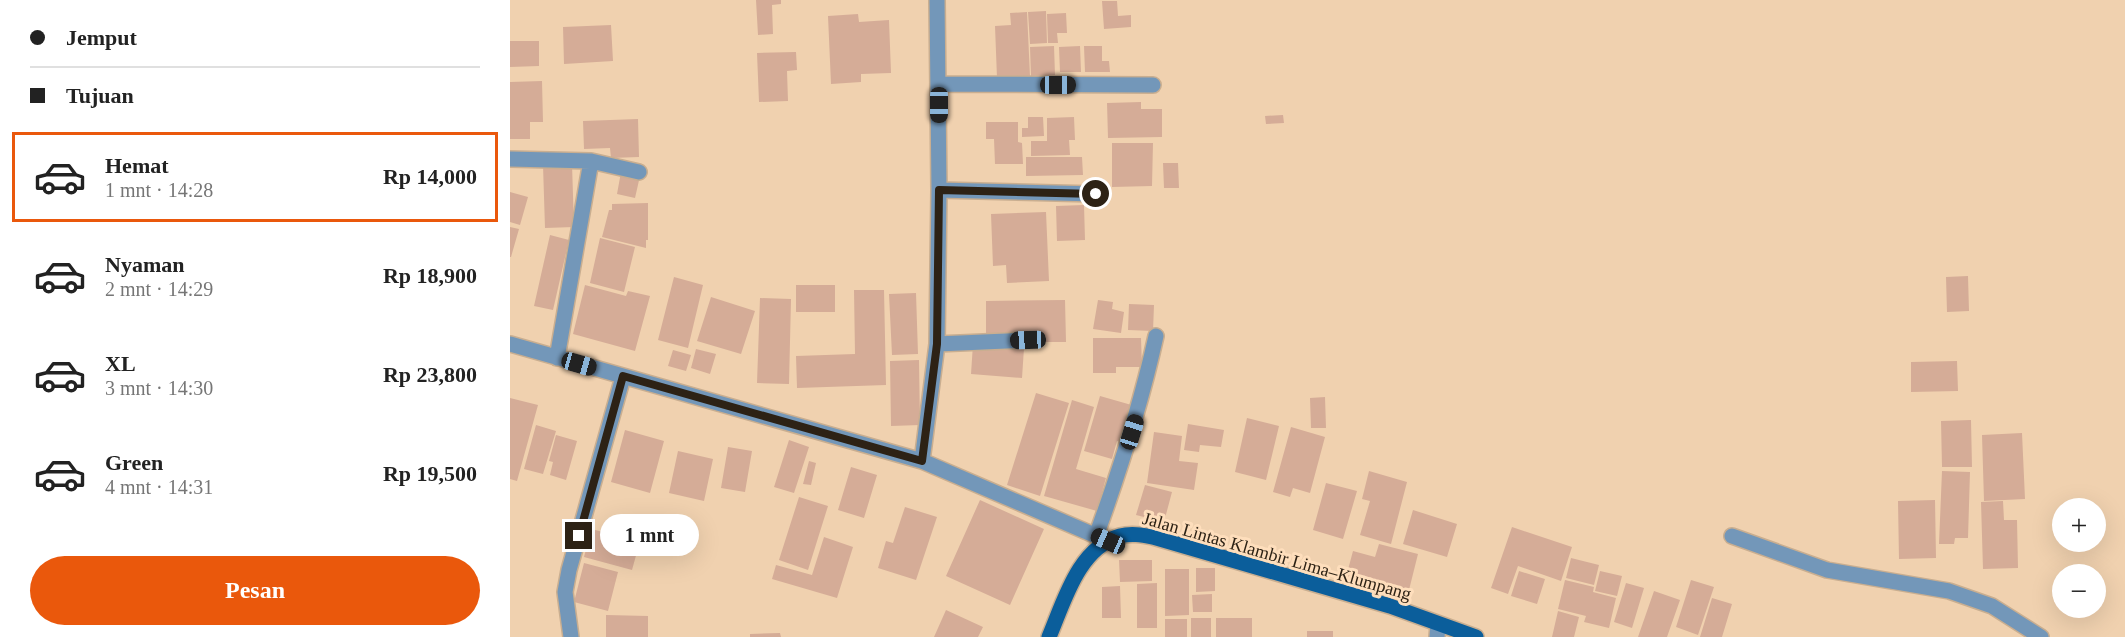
<!DOCTYPE html>
<html lang="id">
<meta charset="utf-8">
<style>
:root{--surface:#fff;--page:#f6f6f6;--text:#222;--muted:#767676;--line:#e0e0e0;--accent:#ea580c}
body{margin:0;font-family:"Times New Roman",serif;background:var(--page);color:var(--text);height:100vh;display:flex;flex-direction:column;font-size:22px;white-space:nowrap}
*{box-sizing:border-box;margin:0}
p{font-size:20px;color:var(--muted)}
.icon{flex:none;width:33px;height:33px;fill:none;stroke:currentColor;stroke-width:2;stroke-linecap:round;stroke-linejoin:round}
.map{position:relative;flex:1;overflow:hidden}
.side{display:flex;flex-direction:column;background:var(--surface);width:510px}
.side>*{flex:none}
.guide{display:grid;align-content:center;height:132px;padding:0 30px;background:var(--surface)}
.tools{position:absolute;left:1542px;top:498px;display:grid;gap:12px}
.tools a{display:grid;place-items:center;width:54px;height:54px;border-radius:50%;background:var(--surface);box-shadow:0 6px 24px #0002;font-size:30px}
.end{position:absolute;width:27px;height:27px;margin:-14px;border:8px solid #2d2215;background:#fff;box-shadow:0 0 0 3px #fff}
.from{border-radius:50%}
.bubble{position:absolute;height:42px;border-radius:21px;background:var(--surface);box-shadow:0 6px 24px #0002;font-size:20px;font-weight:600;line-height:42px;text-align:center}
.car{position:absolute;width:18px;height:36px;margin:-18px -9px;border-radius:8px;box-shadow:0 0 4px 2px #0007;background:linear-gradient(#222 24%,#8ab4d8 0 40%,#222 0 76%,#8ab4d8 0 86%,#222 0)}
.guide b{display:flex;align-items:center;gap:21px;height:57px;font-size:22px}
.guide b+b{border-top:2px solid var(--line)}
.guide i{width:15px;height:15px;background:var(--text)}
ul{padding:0;list-style:none}
li{display:flex;align-items:center;gap:18px;height:90px;margin:0 12px 9px;padding:0 18px;border:3px solid transparent;border-radius:0px}
li div{flex:1}
li b{display:block;font-size:22px}
li em{font-style:normal;font-weight:600}
li.current{border-color:var(--accent)}
li>.icon{width:54px;height:54px;stroke-width:1.5}
.action{display:flex;gap:12px;margin-top:auto;padding:12px 30px}
.action a{flex:1;height:69px;border-radius:36px;background:var(--accent);color:#fff;font-size:24px;font-weight:600;line-height:69px;text-align:center}
main{display:flex;flex:1;min-height:0}
.map>svg:first-child{display:block}
.building{fill:#d5ac97}
.lines{fill:none;stroke-linecap:round;stroke-linejoin:round}
.minor-casing{stroke:#c9ae90;stroke-width:18}
.primary-casing{stroke:#c9ae90;stroke-width:18}
.minor{stroke:#7397b9;stroke-width:15}
.primary{stroke:#0b5e9b;stroke-width:15}
.route{stroke:#2d2215;stroke-width:8}
.labels{text-anchor:middle;stroke-width:6;stroke-linejoin:round;paint-order:stroke}
.street-label{font-size:18px;fill:#2d2215;stroke:#fedebc}
</style>
<main>
<section class="side">
<div class="guide">
<b><i class="from"></i>Jemput</b>
<b><i></i>Tujuan</b>
</div>
<ul>
<li class="current"><svg class="icon" aria-label="car" viewBox="0 0 24 24"><path d="M5 17H2v-5l4-1 3-4h7l3 4 3 1v5h-3M9 17h6M6 11h13"/><circle cx="7" cy="17" r="2"/><circle cx="17" cy="17" r="2"/></svg><div><b>Hemat</b><p>1 mnt · 14:28</p></div><em>Rp 14,000</em></li>
<li><svg class="icon" aria-label="car" viewBox="0 0 24 24"><path d="M5 17H2v-5l4-1 3-4h7l3 4 3 1v5h-3M9 17h6M6 11h13"/><circle cx="7" cy="17" r="2"/><circle cx="17" cy="17" r="2"/></svg><div><b>Nyaman</b><p>2 mnt · 14:29</p></div><em>Rp 18,900</em></li>
<li><svg class="icon" aria-label="car" viewBox="0 0 24 24"><path d="M5 17H2v-5l4-1 3-4h7l3 4 3 1v5h-3M9 17h6M6 11h13"/><circle cx="7" cy="17" r="2"/><circle cx="17" cy="17" r="2"/></svg><div><b>XL</b><p>3 mnt · 14:30</p></div><em>Rp 23,800</em></li>
<li><svg class="icon" aria-label="car" viewBox="0 0 24 24"><path d="M5 17H2v-5l4-1 3-4h7l3 4 3 1v5h-3M9 17h6M6 11h13"/><circle cx="7" cy="17" r="2"/><circle cx="17" cy="17" r="2"/></svg><div><b>Green</b><p>4 mnt · 14:31</p></div><em>Rp 19,500</em></li>
</ul>
<div class="action"><a>Pesan</a></div>
</section>
<div class="map">
<svg width="1615" height="637" viewBox="0 0 1615 637">
<rect width="100%" height="100%" fill="#f0d1af"/>
<path class="building" d="M246,0h25v4l-9,1 1,29 -15,1z
M592,1h15l1,15 13,-1v12l-27,2z
M536,11l1,32 -17,1 -2,-32z
M517,12l3,64 -33,2 -2,-52 16,-1 -1,-12z
M556,13l1,20h-10l1,10h-10l-1,-29z
M348,14l1,8 30,-2 2,53 -30,1v8l-30,2 -3,-68z
M101,25l2,36 -49,3 -1,-37z
M0,41h29v25l-29,1z
M544,46l1,29 -24,1 -1,-29z
M570,46l1,26h-21l-1,-25z
M574,46h18v15h7l1,11h-25z
M286,52l1,18 -10,1 1,30 -29,1 -2,-49z
M32,81l1,41h-13v17h-20v-57z
M631,102v7h21v28l-54,1 -1,-35z
M773,115l1,8 -18,1 -1,-8z
M518,117h15l1,19 -22,1v-9h6z
M564,117l1,23h-6l1,15 -39,1v-15h16v-23z
M128,119l1,38 -28,1 -1,-10 -26,1 -1,-28z
M476,122h32v20l4,1 1,21h-28l-1,-25h-8z
M602,143h41l-1,43 -40,1z
M516,157h56l1,18 -57,1z
M653,163h15l1,25h-15z
M62,164l2,63 -29,1 -2,-63z
M111,172l19,4 -5,22 -18,-4z
M0,192l18,5 -8,28 -10,-3z
M138,203v37h-2v8l-44,-11 7,-27h3v-6z
M574,205l1,35 -28,1 -1,-35z
M536,212l3,69 -42,2 -1,-18 -13,1 -2,-52z
M0,227l9,2 -8,28h-1z
M40,235l19,5 -16,70 -19,-4z
M90,238l35,9 -11,45 -34,-9z
M1458,276l1,35 -22,1 -1,-35z
M164,277l29,8 -15,63 -30,-8z
M75,285l41,11 2,-5 22,5 -15,55 -62,-17z
M286,285h39v27h-39z
M344,290h30l2,95 -89,3 -1,-32 59,-2z
M406,293l2,61 -26,1 -3,-61z
M201,297l44,14 -14,43 -44,-13z
M250,298l31,1 -2,85 -32,-1z
M555,300l1,42h-37l-1,-9 -42,1v-33z
M588,300l15,2 -1,7 12,3 -3,21 -28,-4z
M619,304l25,1 -1,26 -25,-1z
M583,338h48l1,29h-26v6h-23z
M463,344l51,4 -2,30 -51,-4z
M186,349l20,5 -6,20 -19,-6z
M163,350l18,5 -5,16 -18,-5z
M409,360l1,65 -29,1 -1,-65z
M1447,361l1,30 -47,1v-30z
M526,393l33,10 -29,93 -33,-11z
M590,396l35,10 -11,37 -7,-2 -5,18 -28,-8z
M815,397l1,31h-15l-1,-30z
M0,398l28,7 -21,76 -7,-2z
M562,400l22,7 -18,62 30,9 -9,33 -53,-15z
M737,418l32,8 -13,54 -31,-8z
M1461,420l1,47h-30l-1,-46z
M678,424l36,6 -3,17 -21,-2 -1,7 -15,-2z
M26,425l20,6 -13,43 -19,-5z
M781,427l34,10 -15,56 -17,-5 -3,9 -17,-5z
M115,430l39,11 -14,52 -39,-11z
M644,432l28,4 -3,25 19,2 -4,27 -47,-7z
M1512,433l3,66 -41,2 -2,-66z
M46,435l21,6 -11,39 -16,-5 3,-13 -4,-1z
M279,440l20,7 -15,46 -20,-6z
M218,447l24,4 -7,41 -24,-4z
M168,451l35,8 -9,42 -35,-8z
M299,461l7,2 -5,22 -8,-1z
M341,467l26,8 -13,43 -26,-8z
M859,471l38,11 -16,62 -31,-9 10,-34 -8,-2z
M1432,471l28,1 -2,66h-13l-1,6h-15z
M816,483l31,8 -14,48 -30,-9z
M635,485l27,7 -8,30 -28,-7z
M289,497l29,9 -20,64 -29,-10z
M470,500l64,29 -34,76 -64,-29z
M1425,500l1,58 -37,1 -1,-58z
M1493,501l1,19h13l1,48 -35,1 -2,-67z
M395,507l32,10 -21,63 -38,-12 8,-27 7,2z
M903,510l44,14 -10,33 -44,-13z
M1002,527l60,20 -11,34 -43,-15 -10,28 -17,-6z
M81,529l49,12 -8,29 -48,-13z
M314,537l29,10 -16,51 -65,-19 4,-14 36,10z
M869,544l39,10 -10,40 -62,-17 7,-26 22,6z
M1061,558l28,7 -5,20 -28,-7z
M609,560h33v21l-32,1z
M74,563l34,9 -10,39 -34,-9z
M686,568h19v23l-19,1z
M655,569h24v46l-24,1z
M1009,571l26,8 -8,25 -26,-8z
M1090,571l22,5 -5,20 -22,-5z
M1055,580l29,7 -1,5 23,6 -7,30 -25,-6 2,-6 -28,-7z
M1181,580l23,7 -16,48 -22,-8z
M647,583v45h-20v-44z
M1116,583l18,5 -12,40 -18,-6z
M610,586l1,32h-19v-31z
M1144,591l26,9 -13,37h-29z
M702,594v18h-19l-1,-17z
M1202,598l20,6 -10,33h-22z
M436,610l37,17 -5,10h-44z
M1048,611l21,6 -5,20h-22z
M96,615l42,1v21h-42z
M681,618h20v19h-20z
M706,618h36v19h-36z
M655,619h22v18h-22z
M797,631h26v6h-26z
M270,633l1,4h-31v-3z"/>
<g class="lines">
<g class="minor-casing">
<path id="minor" d="M428,84l215,1
M0,159l81,2 48,11
M429,190l157,4
M0,344l412,117 186,80
M427,344l90,-4
M47,358l34,-197
M412,461l15,-117 2,-154 -2,-190
M586,536c24,-66 45,-132 60,-200
M1222,536l95,34 122,21 43,15 49,31
M61,637l-6,-45 4,-22 54,-193
M927,637l1,-13"/>
</g>
<g class="primary-casing">
<path id="primary" d="M539,637c15,-35 29,-89 71,-101 11,-3 22,-1 33,1l237,69 86,31"/>
</g>
<use href="#minor" class="minor"/>
<use href="#primary" class="primary"/>
</g>
<g class="lines">
<path class="route" d="M69,536l44,-160 299,85 15,-117 2,-154 157,4"/>
</g>
<g class="labels">
<g class="street-label">
<text transform="translate(767 556) rotate(16)" y="6">Jalan Lintas Klambir Lima–Klumpang</text>
</g>
</g>
</svg>
<div class="tools">
<a>+</a>
<a>−</a>
</div>
<i class="end from" style="left:586px;top:194px"></i>
<i class="end" style="left:69px;top:536px"></i>
<div class="bubble" style="left:90px;top:514px;width:99px">1 mnt</div>
<i class="car" style="left:548px;top:85px;rotate:90deg"></i>
<i class="car" style="left:429px;top:105px;rotate:180deg"></i>
<i class="car" style="left:518px;top:340px;rotate:268deg"></i>
<i class="car" style="left:69px;top:364px;rotate:106deg"></i>
<i class="car" style="left:622px;top:432px;rotate:17deg"></i>
<i class="car" style="left:598px;top:541px;rotate:294deg"></i>
</div>
</main>
